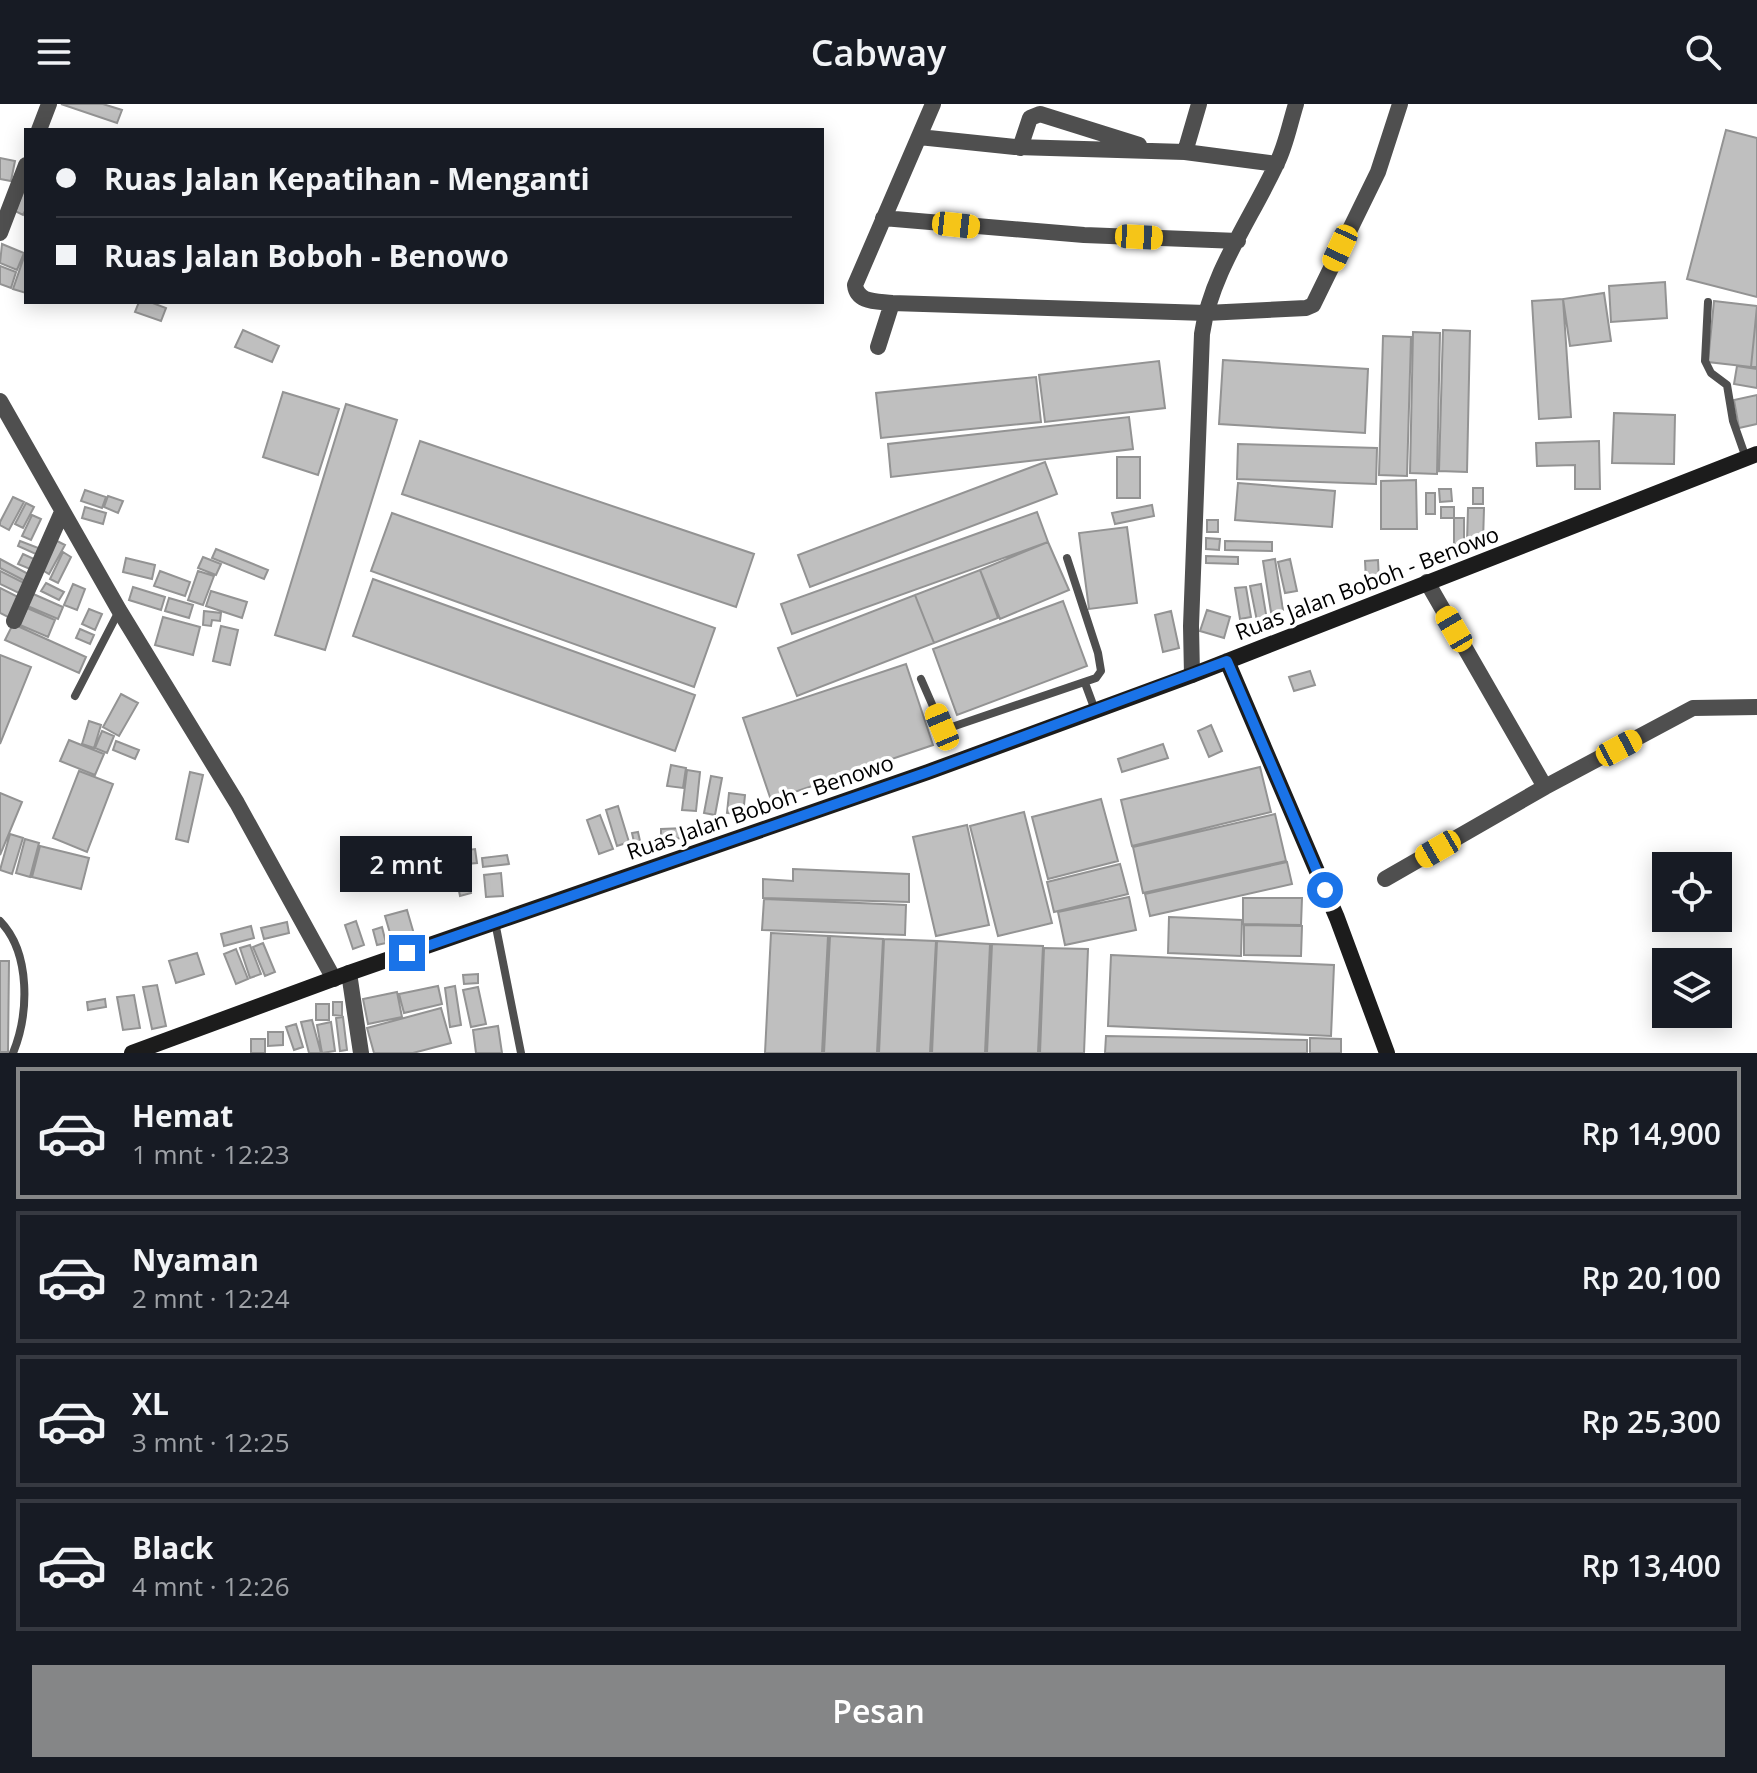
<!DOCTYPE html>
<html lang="id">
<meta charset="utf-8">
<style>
:root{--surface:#171b24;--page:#242831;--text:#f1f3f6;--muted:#9ea1a6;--line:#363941;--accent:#858687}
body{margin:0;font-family:"Open Sans",sans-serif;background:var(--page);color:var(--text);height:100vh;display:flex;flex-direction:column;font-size:30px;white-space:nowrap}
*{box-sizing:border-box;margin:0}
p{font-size:26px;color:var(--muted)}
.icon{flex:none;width:44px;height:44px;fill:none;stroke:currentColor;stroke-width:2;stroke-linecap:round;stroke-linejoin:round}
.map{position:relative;height:949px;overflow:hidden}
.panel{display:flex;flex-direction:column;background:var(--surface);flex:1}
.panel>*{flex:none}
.banner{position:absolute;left:24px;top:24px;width:800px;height:176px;border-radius:0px;box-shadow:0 4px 20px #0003;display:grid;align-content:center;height:176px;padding:0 32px;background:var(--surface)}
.tools{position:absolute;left:1652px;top:748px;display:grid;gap:16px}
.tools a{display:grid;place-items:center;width:80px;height:80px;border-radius:0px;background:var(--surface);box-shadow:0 4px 20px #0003;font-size:40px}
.end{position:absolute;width:36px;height:36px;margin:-18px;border:10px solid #1a73e8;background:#fff;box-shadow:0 0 0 4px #fff}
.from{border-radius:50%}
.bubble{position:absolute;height:56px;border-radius:0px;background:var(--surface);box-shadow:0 4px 20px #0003;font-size:26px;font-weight:600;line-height:56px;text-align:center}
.car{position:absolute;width:24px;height:48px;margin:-24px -12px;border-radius:10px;box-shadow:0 0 6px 2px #0007;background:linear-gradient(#f5c518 24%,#345 0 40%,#f5c518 0 76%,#345 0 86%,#f5c518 0)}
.banner b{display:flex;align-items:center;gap:28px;height:76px;font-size:30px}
.banner b+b{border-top:2px solid var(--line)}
.banner i{width:20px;height:20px;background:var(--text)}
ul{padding:14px 0 0;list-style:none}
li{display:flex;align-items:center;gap:24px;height:132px;margin:0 16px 12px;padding:0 16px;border:4px solid var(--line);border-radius:0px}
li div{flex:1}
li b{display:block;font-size:30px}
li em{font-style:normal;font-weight:600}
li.selected{border-color:var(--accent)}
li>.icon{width:72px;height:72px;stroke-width:1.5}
.button{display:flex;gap:16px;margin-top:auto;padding:16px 32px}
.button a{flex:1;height:92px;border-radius:0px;background:var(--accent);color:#fff;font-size:32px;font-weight:600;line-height:92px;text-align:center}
header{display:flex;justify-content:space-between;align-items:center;height:104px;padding:0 32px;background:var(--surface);font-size:36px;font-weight:600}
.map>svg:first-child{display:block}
.building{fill:#bfbfbf;stroke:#939393;stroke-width:2}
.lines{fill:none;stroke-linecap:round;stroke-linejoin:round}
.service{stroke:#4f4f4f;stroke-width:8}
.minor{stroke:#4f4f4f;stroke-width:16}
.secondary{stroke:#1c1c1c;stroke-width:16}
.route{stroke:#1a73e8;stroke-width:10}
.labels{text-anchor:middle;stroke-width:7;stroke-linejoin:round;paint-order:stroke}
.street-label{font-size:22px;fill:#000;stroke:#fff}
</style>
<header><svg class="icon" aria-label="menu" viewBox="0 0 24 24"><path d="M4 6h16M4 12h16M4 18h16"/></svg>Cabway<svg class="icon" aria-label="search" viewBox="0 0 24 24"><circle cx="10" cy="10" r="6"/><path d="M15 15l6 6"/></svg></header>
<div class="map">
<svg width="1757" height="949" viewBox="0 0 1757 949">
<rect width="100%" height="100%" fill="#fff"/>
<path class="building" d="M61,0h42l19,6 -5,13z
M1726,26l31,8v159l-70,-18z
M0,54l15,3 -4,20 -11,-2z
M26,82v23l-3,6 -8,-4z
M2,140l22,9 -7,17 -17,-7z
M24,153l2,1v35l-13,-4z
M0,162l16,6 -5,16 -11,-4z
M1665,178l2,36 -56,4 -2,-36z
M1604,189l7,48 -41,5 -7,-47z
M1563,195l8,118 -32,2 -7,-118z
M1714,197l43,5 -6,61 -43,-5z
M139,198h11l16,6 -5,13 -26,-9z
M1757,203v60h-6z
M243,226l36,16 -7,16 -37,-15z
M1443,226l27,1 -3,141 -28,-1z
M1413,228l27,1 -3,141 -27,-1z
M1383,232l28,1 -4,139 -28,-1z
M1223,256l145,9 -3,64 -146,-9z
M1159,257l6,47 -120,14 -6,-47z
M1737,262l20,3v19l-23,-4z
M1036,273l5,45 -160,16 -5,-45z
M283,288l56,17 -21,66 -55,-18z
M1757,291v29l-18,4 -5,-28z
M346,300l51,16 -72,230 -50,-15z
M1614,309l61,2 -1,49 -62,-1z
M1129,313l4,32 -242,28 -3,-33z
M420,337l334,113 -18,53 -334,-113z
M1599,337l1,48h-25v-24l-38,1 -1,-23z
M1238,340l139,4 -1,36 -139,-5z
M1117,353h23v41h-23z
M1045,358l12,32 -247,93 -12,-32z
M1416,376l1,49h-36v-48z
M1238,379l97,8 -3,36 -97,-7z
M1473,384h10v16h-10z
M1439,385h12l1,12 -12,1z
M85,386l21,7 -4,11 -21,-7z
M1426,389h9v21h-9z
M108,392l15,5 -5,12 -14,-6z
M13,393l11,5 -15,28 -9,-5v-3z
M26,399l8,4 -11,21 -8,-4z
M1152,401l2,11 -39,8 -3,-11z
M85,403l21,6 -3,11 -21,-6z
M1441,403h13v11h-13z
M1468,404h16l-1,34h-16z
M1037,408l11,30 -256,92 -11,-30z
M392,409l323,115 -21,59 -323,-116z
M32,411l9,4 -10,21 -9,-4z
M1454,414h10v26h-10z
M1207,416h11v12h-11z
M1127,423l10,76 -48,6 -10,-76z
M1206,434l14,1 -1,11 -13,-1z
M55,436l10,5 -16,29 -10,-6z
M20,437l21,8 -3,6 -20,-9z
M1225,437l47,1v9l-47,-1z
M1048,438l21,48 -69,29 -20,-49z
M216,445l52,21 -4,9 -52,-21z
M63,448l8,5 -13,26 -8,-4z
M23,450l11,5 -4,10 -12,-5z
M1206,452l32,1v7l-32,-1z
M203,453l18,7 -5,11 -18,-7z
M126,454l29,7 -3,14 -29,-7z
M0,455l32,17 -3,7 -29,-15z
M1275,455l8,51 -12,2 -8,-51z
M1290,455l7,32 -12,2 -7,-31z
M1378,456l1,20h-13l-1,-19z
M980,466l18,48 -64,25 -19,-48z
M0,467l28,14 -5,10 -23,-11z
M160,467l30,11 -5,14 -31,-10z
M198,467l16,5 -11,29 -15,-5z
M373,475l322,116 -20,56 -322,-115z
M46,479l18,9 -5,8 -18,-9z
M73,480l12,5 -8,21 -13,-5z
M1261,480l6,36 -10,1 -7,-35z
M133,483l32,10 -4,13 -32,-10z
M1246,483l5,30 -11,2 -5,-31z
M0,484l22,11 -10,20 -12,-6z
M211,487l36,11 -5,16 -36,-12z
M31,489l32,14 -5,12 -33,-14z
M915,491l19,48 -137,53 -19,-48z
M169,494l24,7 -4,13 -24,-7z
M1063,497l24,65 -130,49 -24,-66z
M27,504l28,12 -7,17 -28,-12z
M89,505l13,5 -7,16 -13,-6z
M1207,506l23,7 -6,21 -24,-7z
M204,507l17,2 -1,8 -8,-1 -1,6 -8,-1z
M1171,507l8,37 -16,4 -8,-37z
M163,513l37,10 -7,28 -38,-10z
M13,520l73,33 -7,16 -74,-33z
M221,522l17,4 -8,35 -17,-4z
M80,525l14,6 -4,9 -14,-6z
M0,551l31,12 -31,77z
M906,560l27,81 -162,55 -28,-82z
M1310,567l5,14 -21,6 -5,-14z
M121,590l17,9 -19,33 -16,-9z
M89,617l12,4 -7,23 -12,-4z
M1211,621l11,26 -13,6 -11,-26z
M102,627l12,5 -7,17 -12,-5z
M69,636l35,14 -9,21 -35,-14z
M116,637l23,9 -4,9 -22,-9z
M1163,640l5,14 -46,14 -4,-13z
M671,661l15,3 -3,20 -16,-2z
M1260,663l11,45 -139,34 -11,-46z
M687,666l13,2 -4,39 -14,-1z
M79,667l34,13 -26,68 -34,-14z
M190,668l13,3 -15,67 -12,-3z
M711,672l11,2 -7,37 -11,-2z
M0,689l22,9 -22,53z
M729,689l16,2 -2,20 -16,-2z
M1101,695l17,62 -70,18 -16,-62z
M618,702l11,36 -12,4 -11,-36z
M1024,708l28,111 -54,13 -28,-110z
M1275,710l11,47 -143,32 -10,-46z
M600,711l13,34 -14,5 -12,-34z
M967,721l22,100 -53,11 -23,-99z
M685,724l1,10 -25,1v-10z
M638,728l4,18 -6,1 -4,-18z
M10,730l13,4 -11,36 -12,-4z
M25,735l14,4 -9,34 -14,-4z
M40,742l49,12 -8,31 -49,-12z
M475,745l2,14 -24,2 -2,-13z
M507,751l2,9 -26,3 -1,-9z
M1287,758l5,22 -142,32 -5,-22z
M1120,760l8,30 -74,18 -7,-30z
M466,765l5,24 -11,3 -5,-25z
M793,765l116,5v28l-146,-4v-19l30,2z
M501,769l2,23 -17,1 -2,-22z
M1129,793l7,33 -71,15 -7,-33z
M1243,794h59l-1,27 -58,-1z
M764,795l142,6 -1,30 -143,-5z
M407,806l7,24 -22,6 -7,-24z
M1169,813l73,3 -1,36 -73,-3z
M356,817l8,24 -11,4 -8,-24z
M287,818l2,11 -25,6 -3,-11z
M1244,821l58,1 -1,30 -57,-1z
M251,822l3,12 -30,8 -3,-12z
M382,823l4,16 -9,2 -4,-15z
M771,829l57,3 -6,117h-57z
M830,832l53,3 -6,114h-53z
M884,835l52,2 -6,112h-51z
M937,837l53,3 -5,109h-53z
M263,839l12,29 -10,4 -12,-29z
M992,840l51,2 -5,107h-51z
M250,841l11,29 -11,4 -10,-30z
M1044,844l44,1 -4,104h-44z
M236,845l12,30 -12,5 -12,-30z
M197,849l7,21 -28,9 -7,-22z
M1111,851l223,10 -3,71 -223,-10z
M0,857h9l-1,91h-8z
M478,870v9l-14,1 -1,-9z
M157,881l9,41 -14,3 -9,-42z
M438,882l4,18 -38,9 -5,-19z
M455,882l6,39 -11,2 -5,-39z
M478,883l8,37 -15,3 -8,-37z
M397,888l5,25 -34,7 -5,-25z
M134,891l6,33 -17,2 -6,-33z
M105,895l1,8 -18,3 -1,-8z
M333,898h9v14l-9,-1z
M316,900h13v16h-13z
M441,904l10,35 -38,10h-39l-7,-25z
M343,913l4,33 -7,1 -4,-33z
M312,916l9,33h-12l-8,-31z
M331,918l4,29 -13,2 -5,-28z
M296,920l7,23 -9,3 -8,-23z
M498,922l4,27h-26l-3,-23z
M268,928h15v13l-15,1z
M1106,932l201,4v13h-202z
M1310,934l31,1v14h-31z
M251,935h14v14h-14z"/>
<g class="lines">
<path class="service" d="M1708,198l-3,59 6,12 16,12 6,36 13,37
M921,575l21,48 4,2 150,-51 5,-7 -3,-18 -31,-95
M1085,579l10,27
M75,592l44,-85
M0,817c31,32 29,93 13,132
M495,818l26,131"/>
<path class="minor" d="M933,0l-78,181c2,18 22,16 37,18l314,10 100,-5 7,-3 65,-133 22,-68
M39,26l10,-26
M919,33l96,10 170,5 92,12
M1020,44l10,-30 10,-4 99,31
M1185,48l14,-48
M883,114l201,17 154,6
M0,129l26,-68
M878,243l14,-44
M0,297l119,209 118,193 97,176
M14,517l48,-109
M1192,571l-1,-49 11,-292c9,-61 49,-115 75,-171 9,-18 13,-40 19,-59
M1545,683l148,-79 64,-1
M1385,775l160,-92 -118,-205
M349,869l12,80"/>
<path class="secondary" d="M1227,557l110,257 50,135
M132,949l217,-80 579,-201 264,-97 565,-221"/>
</g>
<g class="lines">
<path class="route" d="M407,849l521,-181 299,-111 98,229"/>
</g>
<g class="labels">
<g class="street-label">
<text transform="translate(1367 479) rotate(-21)" y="8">Ruas Jalan Boboh - Benowo</text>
<text transform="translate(760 703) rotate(-19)" y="8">Ruas Jalan Boboh - Benowo</text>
</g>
</g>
</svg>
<div class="tools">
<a><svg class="icon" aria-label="locate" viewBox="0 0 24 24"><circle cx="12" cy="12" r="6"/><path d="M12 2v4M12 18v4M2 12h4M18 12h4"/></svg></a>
<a><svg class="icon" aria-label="layers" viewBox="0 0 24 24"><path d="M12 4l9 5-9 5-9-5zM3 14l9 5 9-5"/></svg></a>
</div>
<i class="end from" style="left:1325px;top:786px"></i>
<i class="end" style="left:407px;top:849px"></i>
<div class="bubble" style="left:340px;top:732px;width:132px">2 mnt</div>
<i class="car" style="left:956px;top:121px;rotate:96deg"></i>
<i class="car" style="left:1139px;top:133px;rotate:93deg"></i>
<i class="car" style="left:1340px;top:144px;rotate:205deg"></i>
<i class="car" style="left:1454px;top:525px;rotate:330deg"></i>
<i class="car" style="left:942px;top:623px;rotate:337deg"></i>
<i class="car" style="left:1619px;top:644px;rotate:62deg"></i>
<i class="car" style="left:1438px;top:745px;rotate:240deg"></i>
<div class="banner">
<b><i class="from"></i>Ruas Jalan Kepatihan - Menganti</b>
<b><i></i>Ruas Jalan Boboh - Benowo</b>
</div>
</div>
<section class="panel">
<ul>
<li class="selected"><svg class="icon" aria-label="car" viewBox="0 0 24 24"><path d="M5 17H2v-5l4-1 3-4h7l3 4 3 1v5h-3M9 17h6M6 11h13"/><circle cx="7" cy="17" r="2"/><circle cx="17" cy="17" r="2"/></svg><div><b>Hemat</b><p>1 mnt · 12:23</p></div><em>Rp 14,900</em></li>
<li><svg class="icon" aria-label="car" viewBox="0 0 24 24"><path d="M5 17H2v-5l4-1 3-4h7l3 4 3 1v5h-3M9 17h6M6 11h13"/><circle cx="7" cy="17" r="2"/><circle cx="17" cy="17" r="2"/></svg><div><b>Nyaman</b><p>2 mnt · 12:24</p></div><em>Rp 20,100</em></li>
<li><svg class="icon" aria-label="car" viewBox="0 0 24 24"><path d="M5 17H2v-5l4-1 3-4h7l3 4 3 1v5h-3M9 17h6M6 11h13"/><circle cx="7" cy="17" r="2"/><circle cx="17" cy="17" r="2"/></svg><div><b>XL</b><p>3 mnt · 12:25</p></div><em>Rp 25,300</em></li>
<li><svg class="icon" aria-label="car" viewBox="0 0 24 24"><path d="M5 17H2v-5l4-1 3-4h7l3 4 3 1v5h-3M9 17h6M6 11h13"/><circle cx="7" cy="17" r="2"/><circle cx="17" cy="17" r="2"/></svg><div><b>Black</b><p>4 mnt · 12:26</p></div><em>Rp 13,400</em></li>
</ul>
<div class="button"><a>Pesan</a></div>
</section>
